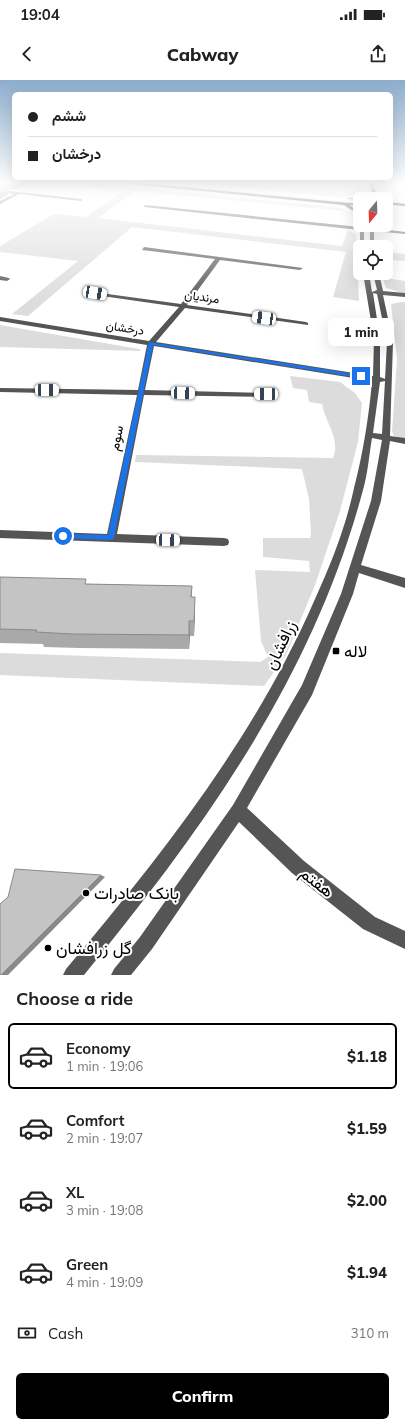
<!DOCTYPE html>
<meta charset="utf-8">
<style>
:root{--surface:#fff;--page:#f6f6f6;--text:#222;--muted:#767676;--line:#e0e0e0;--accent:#000}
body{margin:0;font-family:Mulish,Vazirmatn,sans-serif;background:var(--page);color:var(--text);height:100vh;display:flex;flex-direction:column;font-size:15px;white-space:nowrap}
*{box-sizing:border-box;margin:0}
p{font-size:13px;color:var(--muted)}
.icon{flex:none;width:22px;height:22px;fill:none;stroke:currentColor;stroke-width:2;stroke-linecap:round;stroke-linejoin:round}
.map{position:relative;height:895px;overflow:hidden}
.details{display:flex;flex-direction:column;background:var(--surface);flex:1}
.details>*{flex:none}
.guide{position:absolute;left:12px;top:12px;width:381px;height:88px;border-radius:6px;box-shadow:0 4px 16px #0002;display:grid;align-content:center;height:88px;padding:0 16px;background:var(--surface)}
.needle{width:26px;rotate:199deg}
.controls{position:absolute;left:353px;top:112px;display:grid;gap:8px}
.controls a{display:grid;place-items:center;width:40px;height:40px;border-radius:6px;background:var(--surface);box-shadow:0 4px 16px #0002;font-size:20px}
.end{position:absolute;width:18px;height:18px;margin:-9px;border:5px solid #1a73e8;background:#fff;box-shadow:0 0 0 2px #fff}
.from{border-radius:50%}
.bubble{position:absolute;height:28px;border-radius:6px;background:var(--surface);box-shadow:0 4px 16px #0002;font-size:13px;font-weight:800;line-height:28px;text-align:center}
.car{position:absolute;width:12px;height:24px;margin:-12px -6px;border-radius:5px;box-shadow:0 0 3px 1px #0007;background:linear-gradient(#fff 24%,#345 0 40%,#fff 0 76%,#345 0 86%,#fff 0)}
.guide b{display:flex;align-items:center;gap:14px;height:38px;font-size:15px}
.guide b+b{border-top:1px solid var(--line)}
.guide i{width:10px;height:10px;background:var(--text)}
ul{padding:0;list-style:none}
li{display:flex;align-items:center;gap:12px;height:66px;margin:0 8px 6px;padding:0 8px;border:2px solid transparent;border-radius:6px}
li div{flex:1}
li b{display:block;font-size:15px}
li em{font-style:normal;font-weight:800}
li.on{border-color:var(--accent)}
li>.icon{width:36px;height:36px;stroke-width:1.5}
h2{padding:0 16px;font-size:18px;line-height:48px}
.pay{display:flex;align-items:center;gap:10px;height:44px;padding:0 16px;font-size:15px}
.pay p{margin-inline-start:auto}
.cta{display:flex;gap:8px;margin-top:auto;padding:8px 16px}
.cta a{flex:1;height:46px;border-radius:6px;background:var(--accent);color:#fff;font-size:16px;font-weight:800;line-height:46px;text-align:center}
.status{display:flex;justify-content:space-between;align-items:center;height:28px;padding:0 20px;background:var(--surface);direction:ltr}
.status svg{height:11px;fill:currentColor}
header{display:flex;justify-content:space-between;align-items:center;height:52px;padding:0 16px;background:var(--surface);font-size:18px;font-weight:800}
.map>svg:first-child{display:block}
.green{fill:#dcdcdc}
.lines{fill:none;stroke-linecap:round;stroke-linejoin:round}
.major-casing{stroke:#dbdbdb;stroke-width:2}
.minor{fill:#555;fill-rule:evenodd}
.major{fill:#000;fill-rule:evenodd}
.wall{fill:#a9a9a9}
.shaded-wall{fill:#898989}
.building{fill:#c4c4c4;stroke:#898989}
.route{fill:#1a73e8}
.poi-dot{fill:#000;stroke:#fff;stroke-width:1.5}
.labels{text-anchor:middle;stroke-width:4;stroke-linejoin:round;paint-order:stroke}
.far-street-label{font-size:12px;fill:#000;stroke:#fff}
.street-label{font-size:14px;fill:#000;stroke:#fff}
.near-street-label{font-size:17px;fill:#000;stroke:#fff}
.near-poi-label{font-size:17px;fill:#000;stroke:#fff;text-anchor:start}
</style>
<div class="status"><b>19:04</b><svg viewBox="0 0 49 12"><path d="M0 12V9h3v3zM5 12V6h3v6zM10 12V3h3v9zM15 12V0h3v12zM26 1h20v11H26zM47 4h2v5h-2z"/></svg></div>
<header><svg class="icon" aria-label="back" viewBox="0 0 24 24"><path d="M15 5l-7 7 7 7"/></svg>Cabway<svg class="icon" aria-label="share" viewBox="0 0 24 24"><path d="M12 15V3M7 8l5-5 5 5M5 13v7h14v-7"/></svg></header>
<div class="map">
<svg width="405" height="895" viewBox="0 0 405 895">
<rect width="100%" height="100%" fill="#fff"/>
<path class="green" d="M32,101h36l269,26 18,8h-2l-9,-4 -209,-20 -37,27 244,28 6,-16 8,4 3,67 -26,-4 13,-45 -214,-25 -104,89 -16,-2 66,-53 -78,-9v-6l54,-32 32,3 38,-27z
M173,101h80l1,4 106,2 3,6 -24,4z
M386,172l19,2v7l-17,-1 4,19 13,2v13l-19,-6 -5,-15h5z
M401,222h4v137l-11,-3 -2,-5 5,-72 -6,-55z
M0,245l139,24 2,2 -141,-4z
M290,296l50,6 15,11 7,10 -4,39 -18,69 -25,74 -29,70 -22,31 -264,-11v-22l260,9 8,-5 -7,-16 -6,-71 55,2 -1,-11 -46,-4v-19h47l1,-3 -2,-36 -7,-30 -167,-7 1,-7 197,3c8,-19 -8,-36 -11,-54l-13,-2 -2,-12 -14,-2z"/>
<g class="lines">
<g class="major-casing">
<path id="major" d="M103,101h16l241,23v2l-11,-1 11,7v3l-16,-10z
M373,111l3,1 -13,7h-16l14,-2z
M386,122l19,2v2l-19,-2z"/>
</g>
<path class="minor" d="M298,101h4v4h-2z
M368,101h4l4,11 -2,7h-4l2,-7z
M0,110l81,9 2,1 -2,1 -62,-7 -19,10v-3l14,-7 -14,-2z
M145,125l215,22v-2h4v2l6,1v-3h4v3l31,4v2l-31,-3v16h-4v-16l-6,-1v17l-4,1v-18l-216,-23z
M144,167l159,21 -3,2 -80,-10 -33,45 119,17 2,1v2l-123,-17 -29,34 217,34 1,-37 -11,-66h6l3,19 5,-2 -4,-17h6l4,18 22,2v4l-22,-2 10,47 -3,94 15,2v6l-15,-3 -9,60 -20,64 44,13v10l-46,-15 -6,21 -41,101 -65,113 57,53 71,56 30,14v18l-42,-20 -71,-56 -53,-51 -87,127 -21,26h-20l3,-6 26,-32 93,-132 69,-120 39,-91 30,-93 11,-61 -10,-2c-3,17 -4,35 -9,52 -50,187 -158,337 -279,485h-21l3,-6c96,-114 189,-232 249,-370 16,-35 31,-73 39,-111 9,-35 15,-72 18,-107l-218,-35 -9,44 121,3 4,2 -4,2 -122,-2 -27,139 107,4 4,1 1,3 -1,3 -4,1 -224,-8v-8l107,4 30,-139 -137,-3v-4l138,2 9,-45 -147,-24v-4l149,24 30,-34 -84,-12 -2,-1v-2l88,12 34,-45 -73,-9zM373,213l4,1 10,48 -2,37 -5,-2v-38zM385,301l-3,53 -9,-1 7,-51z
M0,196l9,2 1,1 -3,2 -7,-1z"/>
<use href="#major" class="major"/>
</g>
<path class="wall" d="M0,101h33l-17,9 -10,-1 2,6 -8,4z
M0,497l87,7 105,2v11l3,16 -1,23h-4l-1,13 -110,-1 -35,-1 -1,-3 -43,-1z"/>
<path class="shaded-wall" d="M22,101h11l-17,9 -2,-5z
M6,109l2,6 -8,4v-6z
M195,517v16l-1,23v-15z
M189,541l1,15 -1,13z
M101,795l4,2 -97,98h-7z"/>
<path class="building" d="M0,101h22l-8,4 -14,-1z
M0,108l6,1 -6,4z
M0,497l86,2 -1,5 107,2 -1,11h4l-1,24h-5v14l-117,-1 -36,-2 1,-2 -37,-1z
M15,789l86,6 -100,100h-1v-71l8,-7z"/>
<linearGradient id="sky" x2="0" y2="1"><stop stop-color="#8cadcc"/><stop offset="0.45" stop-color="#fff"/><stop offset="1" stop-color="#fff" stop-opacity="0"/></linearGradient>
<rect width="405" height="226" fill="url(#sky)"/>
<path class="route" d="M149,262l212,33 2,1 -2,2 -208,-33 -39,193 -3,2 -50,-2v-4h2l45,1z"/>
<g class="poi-dot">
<rect x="332" y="567" width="8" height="8" rx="2"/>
<circle cx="86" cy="813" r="4"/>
<circle cx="48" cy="868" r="4"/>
</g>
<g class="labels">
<g class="far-street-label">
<text transform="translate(202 217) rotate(8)" y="4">مرنديان</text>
<text transform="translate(125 248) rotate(9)" y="4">درخشان</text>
</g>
<g class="street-label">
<text transform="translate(116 358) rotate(-79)" y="5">سوم</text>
</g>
<g class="near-street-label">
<text transform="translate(280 565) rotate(-65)" y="6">زرافشان</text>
<text transform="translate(317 802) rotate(38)" y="6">هفتم</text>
</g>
<g class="near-poi-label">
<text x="344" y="577">لاله</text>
<text x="94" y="819">بانک صادرات</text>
<text x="56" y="874">گل زرافشان</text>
</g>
</g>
</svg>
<div class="controls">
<a><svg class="needle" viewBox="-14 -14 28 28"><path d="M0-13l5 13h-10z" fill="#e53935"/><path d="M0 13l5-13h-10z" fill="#767676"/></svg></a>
<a><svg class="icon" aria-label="locate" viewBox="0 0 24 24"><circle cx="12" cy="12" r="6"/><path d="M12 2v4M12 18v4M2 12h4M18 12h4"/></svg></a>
</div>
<i class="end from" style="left:63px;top:456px"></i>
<i class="end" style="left:361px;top:296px"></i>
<div class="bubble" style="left:328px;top:238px;width:66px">1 min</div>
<i class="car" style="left:95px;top:213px;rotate:99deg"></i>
<i class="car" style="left:264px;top:238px;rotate:278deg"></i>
<i class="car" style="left:47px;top:310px;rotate:91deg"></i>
<i class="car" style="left:183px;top:313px;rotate:92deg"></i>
<i class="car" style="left:266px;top:314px;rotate:271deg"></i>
<i class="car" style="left:168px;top:460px;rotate:92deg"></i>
<div class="guide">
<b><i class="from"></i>ششم</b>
<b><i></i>درخشان</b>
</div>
</div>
<section class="details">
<h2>Choose a ride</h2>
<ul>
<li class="on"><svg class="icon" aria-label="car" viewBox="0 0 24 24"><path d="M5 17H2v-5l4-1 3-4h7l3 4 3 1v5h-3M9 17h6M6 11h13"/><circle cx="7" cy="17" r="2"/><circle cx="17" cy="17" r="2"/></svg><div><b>Economy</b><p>1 min · 19:06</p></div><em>$1.18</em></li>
<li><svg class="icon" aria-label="car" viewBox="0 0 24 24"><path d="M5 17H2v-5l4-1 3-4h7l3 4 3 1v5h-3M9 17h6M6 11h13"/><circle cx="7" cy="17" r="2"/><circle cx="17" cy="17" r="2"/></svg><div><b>Comfort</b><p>2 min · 19:07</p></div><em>$1.59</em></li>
<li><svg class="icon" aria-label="car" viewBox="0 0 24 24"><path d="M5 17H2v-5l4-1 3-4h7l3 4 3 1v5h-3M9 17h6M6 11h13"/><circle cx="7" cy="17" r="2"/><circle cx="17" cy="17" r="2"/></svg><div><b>XL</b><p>3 min · 19:08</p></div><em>$2.00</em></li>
<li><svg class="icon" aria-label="car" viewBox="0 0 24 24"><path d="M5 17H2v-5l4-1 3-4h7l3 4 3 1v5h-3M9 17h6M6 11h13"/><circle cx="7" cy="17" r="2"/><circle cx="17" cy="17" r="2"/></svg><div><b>Green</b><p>4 min · 19:09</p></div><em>$1.94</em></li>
</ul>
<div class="pay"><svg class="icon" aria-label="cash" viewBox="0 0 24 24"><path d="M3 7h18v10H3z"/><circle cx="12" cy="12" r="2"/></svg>Cash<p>310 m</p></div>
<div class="cta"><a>Confirm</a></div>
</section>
